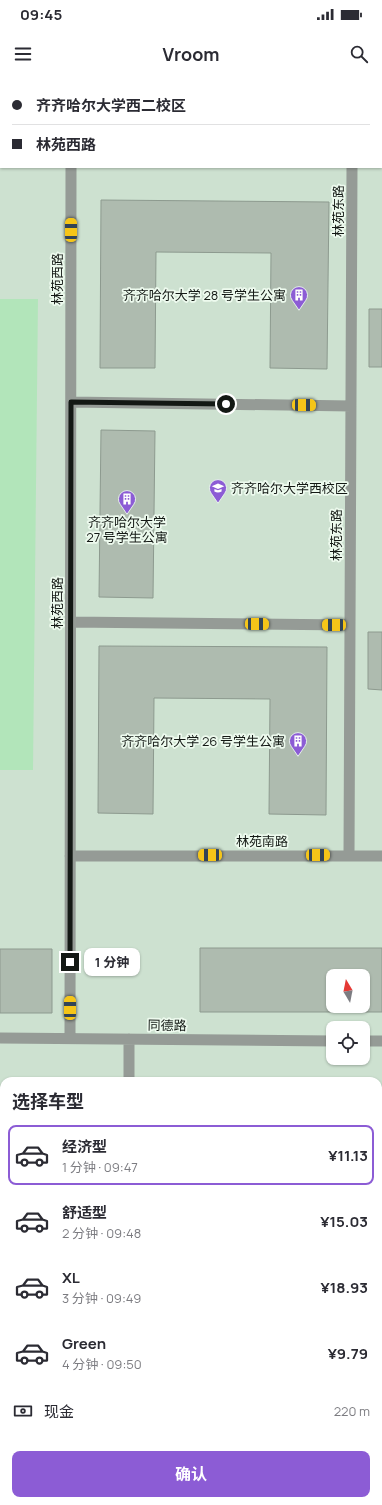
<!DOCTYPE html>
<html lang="zh">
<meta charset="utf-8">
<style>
:root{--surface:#fff;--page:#f2f2f3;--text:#2b2b33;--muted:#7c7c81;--line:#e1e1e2;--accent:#8c5cd5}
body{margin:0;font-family:Manrope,"Noto Sans SC",sans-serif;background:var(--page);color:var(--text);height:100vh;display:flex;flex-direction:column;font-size:15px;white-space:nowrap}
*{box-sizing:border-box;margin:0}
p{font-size:13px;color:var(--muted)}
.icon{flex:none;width:22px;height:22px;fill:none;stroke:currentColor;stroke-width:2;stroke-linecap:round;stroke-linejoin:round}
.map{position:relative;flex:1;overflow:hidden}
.details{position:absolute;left:0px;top:997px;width:382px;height:428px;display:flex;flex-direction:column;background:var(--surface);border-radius:12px 12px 0 0;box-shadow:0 1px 3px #0004}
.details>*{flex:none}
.guide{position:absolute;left:0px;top:0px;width:382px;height:88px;box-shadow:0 1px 3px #0004;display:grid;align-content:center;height:88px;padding:0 12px;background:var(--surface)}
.needle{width:26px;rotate:350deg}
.tools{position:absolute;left:326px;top:889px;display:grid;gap:8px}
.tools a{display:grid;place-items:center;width:44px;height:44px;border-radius:8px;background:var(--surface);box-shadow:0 1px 3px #0004;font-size:20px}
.end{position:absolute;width:18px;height:18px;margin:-9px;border:5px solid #131814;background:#fff;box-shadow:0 0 0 2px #fff}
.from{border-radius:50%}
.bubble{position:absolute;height:28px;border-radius:8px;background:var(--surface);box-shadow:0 1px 3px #0004;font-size:13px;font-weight:700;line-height:28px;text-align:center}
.car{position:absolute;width:12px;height:24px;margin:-12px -6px;border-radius:5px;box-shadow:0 0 3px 1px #0007;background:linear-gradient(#f5c518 24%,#345 0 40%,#f5c518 0 76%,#345 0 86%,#f5c518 0)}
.guide b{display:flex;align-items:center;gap:14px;height:38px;font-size:15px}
.guide b+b{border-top:1px solid var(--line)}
.guide i{width:10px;height:10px;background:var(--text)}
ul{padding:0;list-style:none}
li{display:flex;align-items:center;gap:12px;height:60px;margin:0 8px 6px;padding:0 4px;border:2px solid transparent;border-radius:8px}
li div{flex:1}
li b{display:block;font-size:15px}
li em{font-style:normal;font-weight:700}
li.active{border-color:var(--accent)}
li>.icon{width:36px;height:36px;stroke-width:1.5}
h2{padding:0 12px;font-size:18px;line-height:48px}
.pay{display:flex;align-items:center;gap:10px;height:44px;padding:0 12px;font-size:15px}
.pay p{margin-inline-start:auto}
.button{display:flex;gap:8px;margin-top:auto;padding:8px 12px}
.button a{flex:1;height:46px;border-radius:8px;background:var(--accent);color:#fff;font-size:16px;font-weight:700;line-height:46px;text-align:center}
.status{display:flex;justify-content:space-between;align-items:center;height:28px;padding:0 20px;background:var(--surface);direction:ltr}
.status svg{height:11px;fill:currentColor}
header{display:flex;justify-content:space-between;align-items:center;height:52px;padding:0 12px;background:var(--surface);font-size:18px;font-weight:700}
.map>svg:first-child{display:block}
.built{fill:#cde1d0;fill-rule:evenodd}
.green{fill:#b2e5ba}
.building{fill:#aebbaf;stroke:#8d9a8f;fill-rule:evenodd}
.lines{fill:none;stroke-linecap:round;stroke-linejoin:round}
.minor{stroke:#959b96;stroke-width:11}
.tertiary{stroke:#959b96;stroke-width:11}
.route{stroke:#131814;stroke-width:5}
.labels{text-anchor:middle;stroke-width:3.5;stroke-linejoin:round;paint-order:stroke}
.street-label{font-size:13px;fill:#131814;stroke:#edfaee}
.poi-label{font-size:13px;fill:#131814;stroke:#edfaee;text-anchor:end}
</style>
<div class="status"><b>09:45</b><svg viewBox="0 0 49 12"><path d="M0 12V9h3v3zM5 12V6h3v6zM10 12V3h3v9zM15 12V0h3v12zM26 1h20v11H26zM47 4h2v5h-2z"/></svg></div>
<header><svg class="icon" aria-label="menu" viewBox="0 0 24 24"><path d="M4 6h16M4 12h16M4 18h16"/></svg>Vroom<svg class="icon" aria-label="search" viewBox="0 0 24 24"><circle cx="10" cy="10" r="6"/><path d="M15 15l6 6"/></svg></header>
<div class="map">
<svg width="382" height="1425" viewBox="0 0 382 1425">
<rect width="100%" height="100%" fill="#dfede1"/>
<path class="built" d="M0,0h382v1142h-4v-141h-374v140h-4zM1,1h380v86h-380zM333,896h30v30h-30zM333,948h30v30h-30z"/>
<path class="green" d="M0,219h38l-5,471h-33z"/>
<path class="building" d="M23,0h310v1h-310z
M101,120l228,2 -2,167 -57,-1 1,-115 -115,-1 -1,116h-55z
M369,229h13v58h-13z
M101,350l54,1 -2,167 -54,-1z
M368,552h14v58l-14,-1z
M99,566l228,1 -1,168 -57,-1 1,-115 -116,-1 -1,116 -55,-1z
M200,868h182v64h-182zM333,896h30v30h-30z
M0,869h52v64h-52z"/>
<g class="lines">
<path class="minor" d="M3,0v1
M352,0v1
M0,73h1
M381,73h1
M71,322l280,4
M71,542l279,3
M349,775l3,-688
M70,776h312
M0,958l333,3
M70,958l1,-871
M129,959v42
M363,961h19
M0,1107h4
M378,1110h4"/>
<path class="tertiary" d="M378,1188l4,-1
M0,1192h4"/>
</g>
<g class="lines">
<path class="route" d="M70,882l1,-560 155,2"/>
</g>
<defs>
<g id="building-pin" transform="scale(0.9)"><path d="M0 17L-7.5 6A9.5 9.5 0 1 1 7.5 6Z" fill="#8c5cd5" stroke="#edfaee"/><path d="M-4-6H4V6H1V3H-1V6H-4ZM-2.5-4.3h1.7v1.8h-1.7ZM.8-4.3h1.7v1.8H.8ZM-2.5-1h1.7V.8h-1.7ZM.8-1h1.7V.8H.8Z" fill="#fff"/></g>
<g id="university-pin" transform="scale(0.9)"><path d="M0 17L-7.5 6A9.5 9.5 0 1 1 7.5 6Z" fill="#8c5cd5" stroke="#edfaee"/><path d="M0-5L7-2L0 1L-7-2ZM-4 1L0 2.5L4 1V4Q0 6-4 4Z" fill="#fff"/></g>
</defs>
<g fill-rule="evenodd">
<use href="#building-pin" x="299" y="215"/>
<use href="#university-pin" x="218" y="408"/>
<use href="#building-pin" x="127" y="419"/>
<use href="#building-pin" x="298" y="661"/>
</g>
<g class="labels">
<g class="street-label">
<text transform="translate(338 131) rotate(-90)" y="5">林苑东路</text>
<text transform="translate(57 199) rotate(-90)" y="5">林苑西路</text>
<text transform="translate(336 455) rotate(-90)" y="5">林苑东路</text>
<text transform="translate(57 523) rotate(-90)" y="5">林苑西路</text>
<text x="262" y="766">林苑南路</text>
<text transform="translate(167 945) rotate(1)" y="5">同德路</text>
</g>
<g class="poi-label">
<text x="286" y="220">齐齐哈尔大学 28 号学生公寓</text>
<text x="231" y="413" text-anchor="start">齐齐哈尔大学西校区</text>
<text x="127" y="447" text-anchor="middle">齐齐哈尔大学<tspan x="127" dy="15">27 号学生公寓</tspan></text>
<text x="285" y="666">齐齐哈尔大学 26 号学生公寓</text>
</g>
</g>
</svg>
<div class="tools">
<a><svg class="needle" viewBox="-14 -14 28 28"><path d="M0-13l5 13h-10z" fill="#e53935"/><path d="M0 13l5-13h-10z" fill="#7c7c81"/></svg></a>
<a><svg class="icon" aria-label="locate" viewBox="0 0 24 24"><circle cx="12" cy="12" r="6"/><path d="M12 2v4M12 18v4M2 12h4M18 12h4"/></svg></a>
</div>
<i class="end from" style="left:226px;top:324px"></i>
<i class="end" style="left:70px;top:882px"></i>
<div class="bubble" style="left:84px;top:868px;width:56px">1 分钟</div>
<i class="car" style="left:71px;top:150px;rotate:0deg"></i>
<i class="car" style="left:304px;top:325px;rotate:91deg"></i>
<i class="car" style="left:257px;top:544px;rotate:91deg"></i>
<i class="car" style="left:334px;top:545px;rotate:270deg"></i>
<i class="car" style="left:210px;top:775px;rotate:270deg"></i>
<i class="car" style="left:318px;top:775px;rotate:90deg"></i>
<i class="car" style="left:70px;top:928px;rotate:0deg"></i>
<div class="guide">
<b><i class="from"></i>齐齐哈尔大学西二校区</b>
<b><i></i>林苑西路</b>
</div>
<section class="details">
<h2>选择车型</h2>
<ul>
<li class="active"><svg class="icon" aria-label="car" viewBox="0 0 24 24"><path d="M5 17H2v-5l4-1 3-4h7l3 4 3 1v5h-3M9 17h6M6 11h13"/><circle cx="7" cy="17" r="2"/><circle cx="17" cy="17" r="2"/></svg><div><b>经济型</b><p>1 分钟 · 09:47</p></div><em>¥11.13</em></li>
<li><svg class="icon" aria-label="car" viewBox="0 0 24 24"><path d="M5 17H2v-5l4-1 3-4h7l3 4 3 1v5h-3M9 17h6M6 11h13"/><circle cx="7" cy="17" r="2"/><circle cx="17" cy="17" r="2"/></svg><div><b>舒适型</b><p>2 分钟 · 09:48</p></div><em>¥15.03</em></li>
<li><svg class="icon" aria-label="car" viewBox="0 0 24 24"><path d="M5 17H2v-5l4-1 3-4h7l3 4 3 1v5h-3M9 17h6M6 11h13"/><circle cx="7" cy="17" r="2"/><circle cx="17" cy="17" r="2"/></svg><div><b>XL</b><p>3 分钟 · 09:49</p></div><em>¥18.93</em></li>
<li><svg class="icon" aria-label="car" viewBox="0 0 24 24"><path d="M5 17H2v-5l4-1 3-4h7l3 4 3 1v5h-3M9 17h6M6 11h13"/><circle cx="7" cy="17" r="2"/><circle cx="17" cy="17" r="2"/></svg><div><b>Green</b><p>4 分钟 · 09:50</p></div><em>¥9.79</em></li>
</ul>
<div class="pay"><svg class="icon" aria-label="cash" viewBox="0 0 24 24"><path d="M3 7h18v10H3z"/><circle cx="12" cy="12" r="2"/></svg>现金<p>220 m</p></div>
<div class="button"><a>确认</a></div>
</section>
</div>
